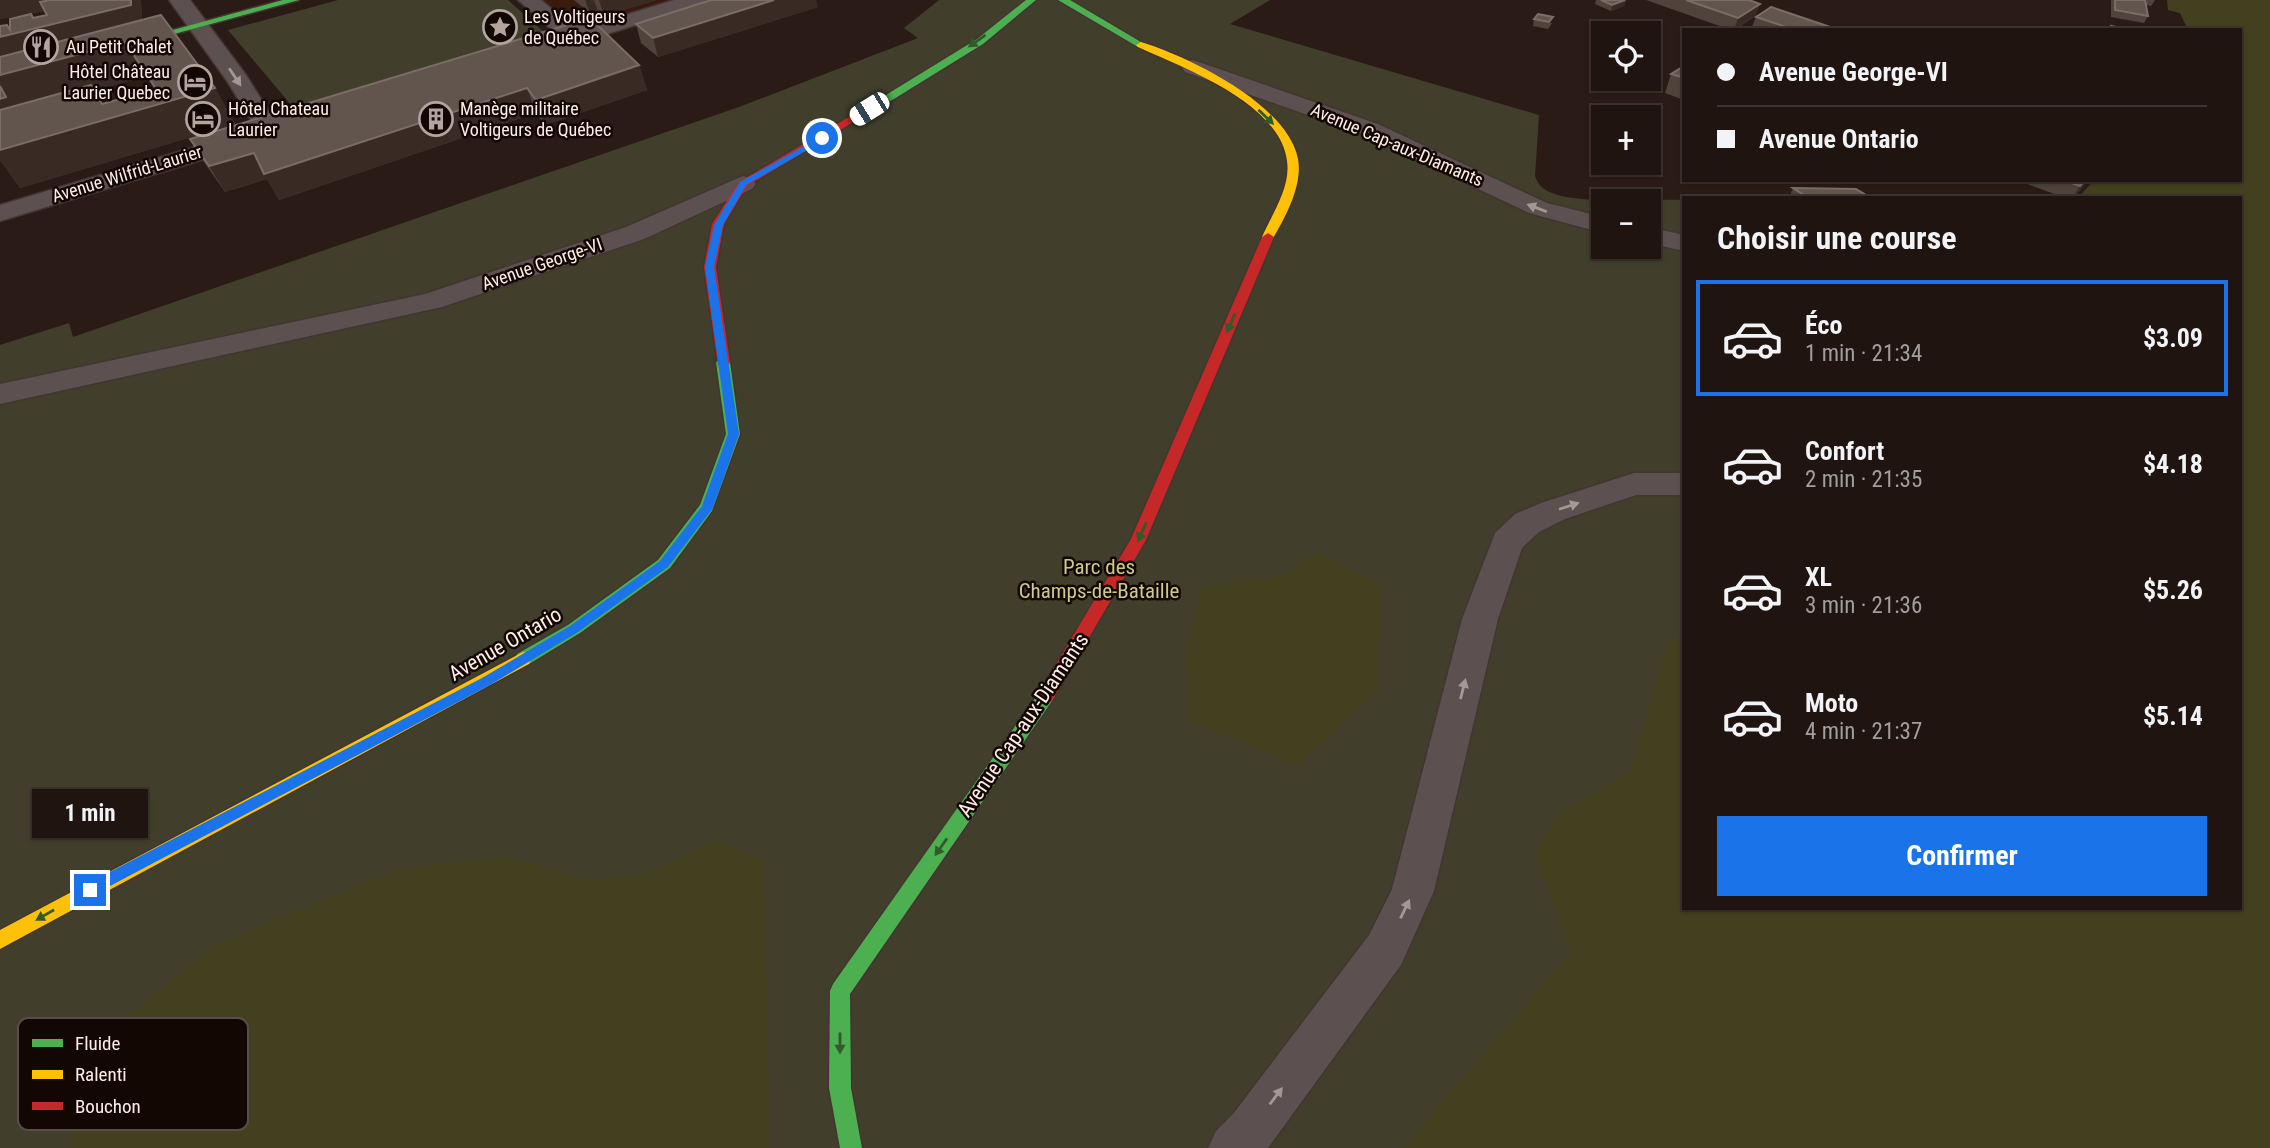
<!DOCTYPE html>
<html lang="fr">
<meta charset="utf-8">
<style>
:root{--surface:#201410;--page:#281d19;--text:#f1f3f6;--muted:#a29e9f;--line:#3d3330;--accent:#1a73e8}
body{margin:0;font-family:"Roboto Condensed",sans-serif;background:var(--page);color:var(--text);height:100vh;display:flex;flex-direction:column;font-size:26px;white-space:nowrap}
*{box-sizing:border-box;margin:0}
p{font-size:23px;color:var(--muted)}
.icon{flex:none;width:38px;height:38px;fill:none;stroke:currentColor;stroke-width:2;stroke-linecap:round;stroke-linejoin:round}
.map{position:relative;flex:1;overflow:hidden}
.panel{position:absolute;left:1682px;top:196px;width:560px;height:714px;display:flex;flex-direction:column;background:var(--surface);border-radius:0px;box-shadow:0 2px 5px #0004,0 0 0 2px var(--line)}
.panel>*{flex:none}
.banner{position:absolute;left:1682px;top:28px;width:560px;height:154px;border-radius:0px;box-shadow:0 2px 5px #0004,0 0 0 2px var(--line);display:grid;align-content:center;height:154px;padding:0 35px;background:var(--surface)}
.buttons{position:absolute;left:1591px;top:21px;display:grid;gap:14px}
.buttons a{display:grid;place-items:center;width:70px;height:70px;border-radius:0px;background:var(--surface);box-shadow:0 2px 5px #0004,0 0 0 2px var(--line);font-size:35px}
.end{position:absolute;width:32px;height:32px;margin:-16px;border:9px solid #1a73e8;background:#fff;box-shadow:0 0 0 4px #fff}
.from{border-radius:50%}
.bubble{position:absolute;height:49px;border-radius:0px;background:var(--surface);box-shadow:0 2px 5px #0004,0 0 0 2px var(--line);font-size:23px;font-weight:700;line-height:49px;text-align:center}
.car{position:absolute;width:21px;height:42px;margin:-21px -10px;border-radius:9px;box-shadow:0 0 5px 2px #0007;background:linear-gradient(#fff 24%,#345 0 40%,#fff 0 76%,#345 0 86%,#fff 0)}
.banner b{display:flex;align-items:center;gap:24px;height:66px;font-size:26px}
.banner b+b{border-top:2px solid var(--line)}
.banner i{width:18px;height:18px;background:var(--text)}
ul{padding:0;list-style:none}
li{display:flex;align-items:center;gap:21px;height:116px;margin:0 14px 10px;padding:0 21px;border:4px solid transparent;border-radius:0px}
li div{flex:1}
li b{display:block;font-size:26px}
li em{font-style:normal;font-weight:700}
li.selected{border-color:var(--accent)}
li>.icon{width:63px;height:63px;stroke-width:1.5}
h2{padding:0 35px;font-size:32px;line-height:84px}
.cta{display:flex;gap:14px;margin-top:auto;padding:14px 35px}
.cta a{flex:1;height:80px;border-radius:0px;background:var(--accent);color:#fff;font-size:28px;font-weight:700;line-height:80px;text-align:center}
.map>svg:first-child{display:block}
.built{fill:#3b1a0e}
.green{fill:#413f2c;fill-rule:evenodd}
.forest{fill:#434020}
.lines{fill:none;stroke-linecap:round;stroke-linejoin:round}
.street-casing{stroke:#433531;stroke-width:3}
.fast-casing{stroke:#433531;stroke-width:3}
.slow-casing{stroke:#433531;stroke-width:3}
.jam-casing{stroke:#433531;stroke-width:3}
.street{fill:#5d5051;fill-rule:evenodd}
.fast{fill:#4caf50;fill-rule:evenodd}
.slow{fill:#ffc107;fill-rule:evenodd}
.jam{fill:#c62828;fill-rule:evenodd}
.wall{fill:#4f433b;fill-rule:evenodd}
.shaded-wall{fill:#392b24}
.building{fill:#62554d;stroke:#7a6d66;stroke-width:2}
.oneway{fill:#305b2a}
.oneway2{fill:#a59794}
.route{fill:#1a73e8}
.labels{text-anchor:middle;stroke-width:5;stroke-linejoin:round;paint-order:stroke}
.far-poi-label{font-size:18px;fill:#feede7;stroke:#130704;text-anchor:start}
.far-street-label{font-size:18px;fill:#feede7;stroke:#130704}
.park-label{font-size:21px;fill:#cdcb8a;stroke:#130704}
.street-label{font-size:21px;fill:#feede7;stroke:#130704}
.key{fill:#130704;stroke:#5a4c48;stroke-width:2}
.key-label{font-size:19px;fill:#feede7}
</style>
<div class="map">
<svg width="2270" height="1148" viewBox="0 0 2270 1148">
<rect width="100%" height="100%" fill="#2b1b16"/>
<path class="built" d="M528,0h168l-122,38z"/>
<path class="green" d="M338,0h170l39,35 -250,77 -69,-82z
M939,0h331l-40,24 309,91 -4,61c3,10 10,15 20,18 27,10 97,5 128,6l1,708 113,240h-1797v-803l69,-22 4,14 666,-230 179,-69 -14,-10zM1603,201h45v46h-45z"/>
<path class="forest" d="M2167,0h103v1148h-867l168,-196 -36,-98 25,-40 70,-43 37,-127 16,-10 1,274h556v-710h-162l16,-18h146v-150h-52l-8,-17 -12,-3z
M1317,551l65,35 -3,103 -81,77 -110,-46 -2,-69 16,-64 82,-12z
M714,840l50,21 6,287h-701l38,-115 111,-90 182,-74 109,-13 78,24 57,-5z"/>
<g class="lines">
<g class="street-casing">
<path id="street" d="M169,0h21l56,75 35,56 -4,5h-16l-34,-55z
M518,0h23l36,30 97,-30h32l-3,4 -147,46 -8,-2 -3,-5 3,-5 10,-3z
M1193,60l185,64 169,79 56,14v16l-74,-20 -167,-79 -177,-62 -3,-5 3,-5z
M245,132l9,2 3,5 -3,5 -254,77v-16z
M743,176l9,3 4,5 -4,5 -108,50 -202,68 -442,97v-20l425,-90 201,-67z
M1648,227l36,8v16l-36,-8z
M1634,473h50v22h-48l-71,24 -26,13 -17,16 -24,71 -64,272 -33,74 -133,183h-60l8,-17 17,-17 136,-179 23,-46 70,-270 33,-86 20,-19 26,-11z"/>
</g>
<g class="fast-casing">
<path id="fast" d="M283,0h16l-173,47 -8,-2z
M1026,0h10l-53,44 -94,58h-8v-4l96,-59z
M1058,0h12l76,45 -8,2z
M723,358l7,4 10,72 -28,77 -42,57 -90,65 -51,31h-12l-2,-5 2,-5 51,-29 90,-65 42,-55 26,-71 -10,-72z
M1046,689l6,2 3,5 -3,5 -202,293 1,94 11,60h-22l-11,-60 1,-97 3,-7 207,-293z"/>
</g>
<g class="slow-casing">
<path id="slow" d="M1141,42c49,15 147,63 157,117 5,26 -13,59 -26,81h-8l-2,-3c10,-23 29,-50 25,-76 -7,-58 -103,-93 -149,-114l-2,-2z
M523,652l6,2 2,5 -2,5 -529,285v-19z"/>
</g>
<g class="jam-casing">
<path id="jam" d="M881,98l9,2 -143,86 -23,38 -8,43 14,95 -2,3h-10l-14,-98 8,-43 27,-42z
M1268,233l6,4 -128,303 -94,161 -6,2 -6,-2 -3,-5 3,-5 91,-152 131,-302z"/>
</g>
<use href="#street" class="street"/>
<use href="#fast" class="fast"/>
<use href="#slow" class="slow"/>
<use href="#jam" class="jam"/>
</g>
<path class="wall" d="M0,0h141l1,20 73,68 20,36 -215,64 -20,-28v-134l10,3 23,-11 14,-3 -2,-4 -45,8zM146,76l9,13 -52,15 -9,-13z
M574,0h82l-52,16 -6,-5 -8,2z
M1596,0h30l-2,6 -13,5 -16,-7z
M1646,0h103l11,4 -5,12 -20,14h-4z
M2111,0h44l-4,6 -5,-1 2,11 -4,7 -33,-6z
M818,7l-160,50 -17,-14 -5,-19z
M1756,17l83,13h-86l-2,-1z
M1534,19l18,4 -4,6 -15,-3z
M639,65l8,25 -102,35 -9,-12 -257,87 -12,-21 -42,13 -19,-27 -16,-26z
M1684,66v34l-19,-7 6,-19z
M2026,180h63l-16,18h-8l-40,-15z
M1793,188l78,10h-82z"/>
<path class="shaded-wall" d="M0,0h104l-104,19z
M131,0h10l1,24 -142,35v-22l39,-9z
M585,0h9l4,11 -8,2z
M599,0h57l-52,16z
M774,0h42l2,7 -160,50 -5,-19z
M1626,0l-2,6 -13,5 1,-6z
M1760,4l-5,12 -21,14 4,-12z
M125,42l21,34 -52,15 18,27 103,-30 20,36 -215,64 -20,-28v-85z
M1653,43l-2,6 -3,1v-5z
M639,65l8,25 -102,35 -9,-25z
M527,88l9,25 -257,87 -12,-21 -42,13 -16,-26 45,-13z
M2085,180h4l-17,18 8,-12z"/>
<path class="building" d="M50,0h81v5l-131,32v-11l7,-1 3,5v-11l21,-5 2,4 14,-3 -7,-13z
M711,0h63l-121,38 -17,-14z
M1601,0h24l-13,5z
M1686,0h63l11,4 -22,14z
M2115,0h30l3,16 -33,-6z
M1771,7l68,23h-44l-39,-13z
M1538,14l15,3 -4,5 -15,-3z
M161,15l54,73 -215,62v-40l91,-25 11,19 54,-15 -31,-47 -125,33v-18z
M590,18l49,47 -103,35 -9,-12 -263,86 -10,-21 -45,13 -19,-27z
M2111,26l22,4h-22z
M1684,66v12l-13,-4z
M0,86l6,11 -6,2z
M2063,180h22l-5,6z
M1793,188l63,1 15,9h-62z"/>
<defs><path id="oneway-solid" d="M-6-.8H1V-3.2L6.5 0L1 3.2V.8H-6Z" transform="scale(1.75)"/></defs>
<g class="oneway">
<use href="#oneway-solid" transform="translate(977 41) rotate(145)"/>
<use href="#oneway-solid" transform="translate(1266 117) rotate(44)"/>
<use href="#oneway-solid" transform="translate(1231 323) rotate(113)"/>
<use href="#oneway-solid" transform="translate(1142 532) rotate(114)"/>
<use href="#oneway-solid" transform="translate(941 847) rotate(125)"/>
<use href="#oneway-solid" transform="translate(45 915) rotate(150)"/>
<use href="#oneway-solid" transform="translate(840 1043) rotate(90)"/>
</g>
<g class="oneway2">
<use href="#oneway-solid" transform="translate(235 77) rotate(56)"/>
<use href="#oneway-solid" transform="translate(1537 208) rotate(-159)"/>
<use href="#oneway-solid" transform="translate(1569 506) rotate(-18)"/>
<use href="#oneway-solid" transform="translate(1463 689) rotate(-76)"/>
<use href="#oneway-solid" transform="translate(1405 909) rotate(-64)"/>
<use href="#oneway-solid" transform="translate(1276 1096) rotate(-53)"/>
</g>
<path class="route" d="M822,136l3,4 -79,45 -23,40 -9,42 25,167 -26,74 -45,59 -90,65 -88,53 -395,209h-10v-9l397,-207 88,-52 90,-65 42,-55 26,-72 -23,-167 9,-42 26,-43z"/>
<defs>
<g id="sight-ring" transform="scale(1.75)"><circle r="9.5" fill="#130704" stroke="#b4a49e" stroke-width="1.5"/><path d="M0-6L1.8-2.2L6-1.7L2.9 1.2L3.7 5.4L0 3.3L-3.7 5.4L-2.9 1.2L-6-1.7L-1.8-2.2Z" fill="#b4a49e"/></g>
<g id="restaurant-ring" transform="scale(1.75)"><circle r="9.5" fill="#130704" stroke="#b4a49e" stroke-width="1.5"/><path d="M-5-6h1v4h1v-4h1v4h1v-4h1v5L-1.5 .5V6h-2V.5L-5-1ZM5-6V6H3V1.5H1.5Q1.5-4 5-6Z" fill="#b4a49e"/></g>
<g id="hotel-ring" transform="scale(1.75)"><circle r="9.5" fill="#130704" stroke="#b4a49e" stroke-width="1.5"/><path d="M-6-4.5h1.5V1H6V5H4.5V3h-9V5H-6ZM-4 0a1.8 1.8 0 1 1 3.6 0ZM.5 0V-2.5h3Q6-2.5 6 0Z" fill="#b4a49e"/></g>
<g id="building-ring" transform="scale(1.75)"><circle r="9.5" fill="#130704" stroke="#b4a49e" stroke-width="1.5"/><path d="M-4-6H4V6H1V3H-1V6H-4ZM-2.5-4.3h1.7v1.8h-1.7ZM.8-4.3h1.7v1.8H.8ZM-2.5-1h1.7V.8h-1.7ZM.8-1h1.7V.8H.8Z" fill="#b4a49e"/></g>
</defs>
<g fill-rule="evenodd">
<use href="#sight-ring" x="500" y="27"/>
<use href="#restaurant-ring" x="41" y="47"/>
<use href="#hotel-ring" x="195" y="82"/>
<use href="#hotel-ring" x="203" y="119"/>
<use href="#building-ring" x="436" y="119"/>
</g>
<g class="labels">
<g class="far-poi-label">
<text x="524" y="23">Les Voltigeurs<tspan x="524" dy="21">de Québec</tspan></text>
<text x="66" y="53">Au Petit Chalet</text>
<text x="170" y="78" text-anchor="end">Hôtel Château<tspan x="170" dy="21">Laurier Quebec</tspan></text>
<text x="228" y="115">Hôtel Chateau<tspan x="228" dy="21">Laurier</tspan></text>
<text x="460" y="115">Manège militaire<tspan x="460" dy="21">Voltigeurs de Québec</tspan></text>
</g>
<g class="far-street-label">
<text transform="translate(1397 145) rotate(23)" y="6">Avenue Cap-aux-Diamants</text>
<text transform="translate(127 174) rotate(-17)" y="6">Avenue Wilfrid-Laurier</text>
<text transform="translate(542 264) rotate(-19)" y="6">Avenue George-VI</text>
</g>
<g class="park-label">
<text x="1099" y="574">Parc des<tspan x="1099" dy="24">Champs-de-Bataille</tspan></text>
</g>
<g class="street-label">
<text transform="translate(505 644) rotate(-30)" y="7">Avenue Ontario</text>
<text transform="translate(1023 725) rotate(-56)" y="7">Avenue Cap-aux-Diamants</text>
</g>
</g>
<rect x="18" y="1018" width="230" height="112" rx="10" class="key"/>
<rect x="32" y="1039" width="31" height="8" fill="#4caf50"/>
<rect x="32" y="1070" width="31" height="9" fill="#ffc107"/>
<rect x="32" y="1102" width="31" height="8" fill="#c62828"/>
<g class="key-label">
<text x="75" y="1050">Fluide</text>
<text x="75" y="1081">Ralenti</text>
<text x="75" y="1113">Bouchon</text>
</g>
</svg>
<div class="buttons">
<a><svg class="icon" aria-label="locate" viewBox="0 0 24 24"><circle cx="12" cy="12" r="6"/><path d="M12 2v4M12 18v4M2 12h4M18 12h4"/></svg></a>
<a>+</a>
<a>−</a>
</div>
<i class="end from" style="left:822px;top:138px"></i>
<i class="end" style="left:90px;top:890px"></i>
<div class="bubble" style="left:32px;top:789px;width:116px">1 min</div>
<i class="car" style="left:869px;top:109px;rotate:238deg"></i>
<div class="banner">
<b><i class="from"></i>Avenue George-VI</b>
<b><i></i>Avenue Ontario</b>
</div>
<section class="panel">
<h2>Choisir une course</h2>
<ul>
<li class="selected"><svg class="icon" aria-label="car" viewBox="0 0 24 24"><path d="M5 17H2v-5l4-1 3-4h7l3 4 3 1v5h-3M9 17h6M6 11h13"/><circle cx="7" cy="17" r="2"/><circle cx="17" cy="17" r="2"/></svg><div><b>Éco</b><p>1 min · 21:34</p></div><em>$3.09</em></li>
<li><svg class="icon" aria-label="car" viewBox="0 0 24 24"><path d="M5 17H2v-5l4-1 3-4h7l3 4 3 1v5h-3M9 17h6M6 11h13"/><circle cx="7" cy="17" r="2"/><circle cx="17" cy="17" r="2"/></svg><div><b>Confort</b><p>2 min · 21:35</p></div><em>$4.18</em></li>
<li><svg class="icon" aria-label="car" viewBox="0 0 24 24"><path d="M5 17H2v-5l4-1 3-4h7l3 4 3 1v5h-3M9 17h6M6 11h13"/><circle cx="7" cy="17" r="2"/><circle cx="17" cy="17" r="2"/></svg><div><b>XL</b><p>3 min · 21:36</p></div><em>$5.26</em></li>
<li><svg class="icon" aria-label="car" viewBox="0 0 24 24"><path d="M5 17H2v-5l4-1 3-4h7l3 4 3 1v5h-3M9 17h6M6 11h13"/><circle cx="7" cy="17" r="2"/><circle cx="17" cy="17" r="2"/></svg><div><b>Moto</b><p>4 min · 21:37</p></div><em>$5.14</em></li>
</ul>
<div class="cta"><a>Confirmer</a></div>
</section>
</div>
